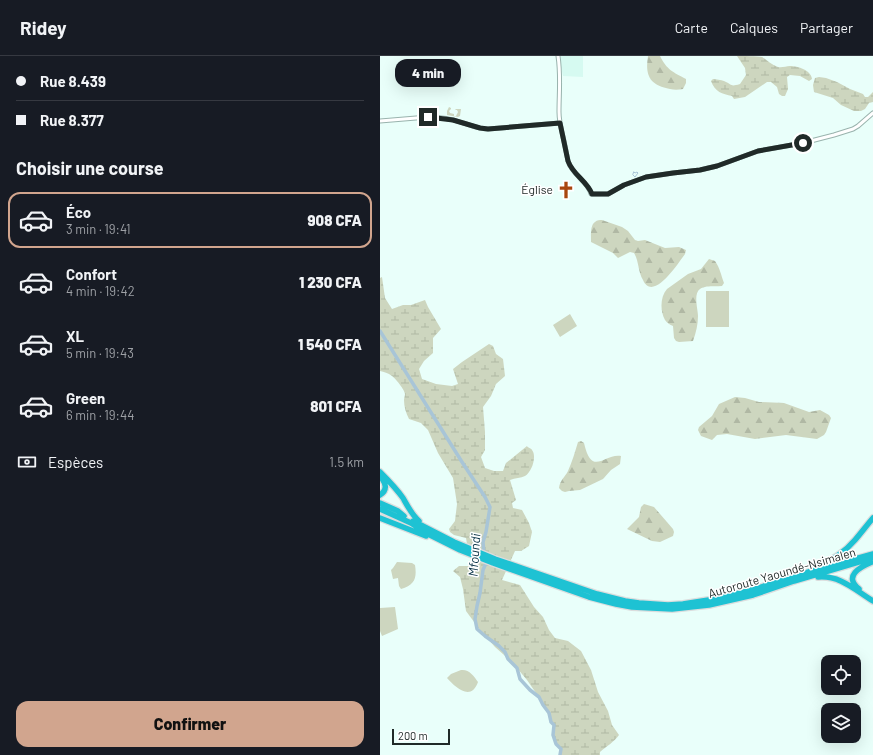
<!DOCTYPE html>
<html lang="fr">
<meta charset="utf-8">
<style>
:root{--surface:#171b24;--page:#242831;--text:#f1f3f6;--muted:#9ea1a6;--line:#363941;--accent:#d1a58e}
body{margin:0;font-family:Barlow,sans-serif;background:var(--page);color:var(--text);height:100vh;display:flex;flex-direction:column;font-size:15px;white-space:nowrap}
*{box-sizing:border-box;margin:0}
p{font-size:13px;color:var(--muted)}
.icon{flex:none;width:22px;height:22px;fill:none;stroke:currentColor;stroke-width:2;stroke-linecap:round;stroke-linejoin:round}
.map{position:relative;flex:1;overflow:hidden}
.side{display:flex;flex-direction:column;background:var(--surface);width:380px}
.side>*{flex:none}
.banner{display:grid;align-content:center;height:88px;padding:0 16px;background:var(--surface)}
.buttons{position:absolute;left:441px;top:599px;display:grid;gap:8px}
.buttons a{display:grid;place-items:center;width:40px;height:40px;border-radius:8px;background:var(--surface);box-shadow:0 4px 16px #0002;font-size:20px}
.scale{position:absolute;left:12px;bottom:10px;width:58px;box-sizing:border-box;padding-left:4px;border:2px solid #202a28;border-top:0;font-size:11px;line-height:14px;white-space:nowrap;color:#202a28;-webkit-text-stroke:3px #fff;paint-order:stroke}
.end{position:absolute;width:18px;height:18px;margin:-9px;border:5px solid #202a28;background:#fff;box-shadow:0 0 0 2px #fff}
.from{border-radius:50%}
.bubble{position:absolute;height:28px;border-radius:12px;background:var(--surface);box-shadow:0 4px 16px #0002;font-size:13px;font-weight:800;line-height:28px;text-align:center}
.banner b{display:flex;align-items:center;gap:14px;height:38px;font-size:15px}
.banner b+b{border-top:1px solid var(--line)}
.banner i{width:10px;height:10px;background:var(--text)}
ul{padding:0;list-style:none}
li{display:flex;align-items:center;gap:12px;height:56px;margin:0 8px 6px;padding:0 8px;border:2px solid transparent;border-radius:12px}
li div{flex:1}
li b{display:block;font-size:15px}
li em{font-style:normal;font-weight:800}
li.selected{border-color:var(--accent)}
li>.icon{width:36px;height:36px;stroke-width:1.5}
h2{padding:0 16px;font-size:18px;line-height:48px}
.pay{display:flex;align-items:center;gap:10px;height:44px;padding:0 16px;font-size:15px}
.pay p{margin-inline-start:auto}
.action{display:flex;gap:8px;margin-top:auto;padding:8px 16px}
.action a{flex:1;height:46px;border-radius:12px;background:var(--accent);color:#111;font-size:16px;font-weight:800;line-height:46px;text-align:center}
header{display:flex;align-items:center;gap:24px;box-sizing:border-box;height:56px;padding:0 20px;background:var(--surface);border-bottom:1px solid var(--line)}
header strong{font-size:19px}
nav{display:flex;gap:22px;margin-inline-start:auto;font-size:14px}
main{display:flex;flex:1;min-height:0}
.map>svg:first-child{display:block}
.built{fill:#d6faf1}
.grass{fill:#cdd6bf}
.forest{fill:url(#forest-firs)}
.wetland{fill:url(#wetland-marsh)}
.lines{fill:none;stroke-linecap:round;stroke-linejoin:round}
.stream{stroke:#a8c5d7;stroke-width:1}
.river{stroke:#a8c5d7;stroke-width:3.5}
.tertiary-casing{stroke:#99b3ad;stroke-width:5}
.motorway-casing{stroke:#dbdddd;stroke-width:8}
.tertiary{stroke:#fff;stroke-width:3}
.motorway{stroke:#1ec2d3;stroke-width:5.5}
.route{stroke:#202a28;stroke-width:5}
.labels{text-anchor:middle;stroke-width:3;stroke-linejoin:round;paint-order:stroke}
.poi-label{font-size:12px;fill:#202a28;stroke:#fff;text-anchor:end}
.street-label{font-size:12px;fill:#202a28;stroke:#fff}
.water-label{font-size:13px;font-style:italic;fill:#063044;stroke:#fff}
</style>
<header>
<strong>Ridey</strong>
<nav><a>Carte</a><a>Calques</a><a>Partager</a></nav>
</header>
<main>
<section class="side">
<div class="banner">
<b><i class="from"></i>Rue 8.439</b>
<b><i></i>Rue 8.377</b>
</div>
<h2>Choisir une course</h2>
<ul>
<li class="selected"><svg class="icon" aria-label="car" viewBox="0 0 24 24"><path d="M5 17H2v-5l4-1 3-4h7l3 4 3 1v5h-3M9 17h6M6 11h13"/><circle cx="7" cy="17" r="2"/><circle cx="17" cy="17" r="2"/></svg><div><b>Éco</b><p>3 min · 19:41</p></div><em>908 CFA</em></li>
<li><svg class="icon" aria-label="car" viewBox="0 0 24 24"><path d="M5 17H2v-5l4-1 3-4h7l3 4 3 1v5h-3M9 17h6M6 11h13"/><circle cx="7" cy="17" r="2"/><circle cx="17" cy="17" r="2"/></svg><div><b>Confort</b><p>4 min · 19:42</p></div><em>1 230 CFA</em></li>
<li><svg class="icon" aria-label="car" viewBox="0 0 24 24"><path d="M5 17H2v-5l4-1 3-4h7l3 4 3 1v5h-3M9 17h6M6 11h13"/><circle cx="7" cy="17" r="2"/><circle cx="17" cy="17" r="2"/></svg><div><b>XL</b><p>5 min · 19:43</p></div><em>1 540 CFA</em></li>
<li><svg class="icon" aria-label="car" viewBox="0 0 24 24"><path d="M5 17H2v-5l4-1 3-4h7l3 4 3 1v5h-3M9 17h6M6 11h13"/><circle cx="7" cy="17" r="2"/><circle cx="17" cy="17" r="2"/></svg><div><b>Green</b><p>6 min · 19:44</p></div><em>801 CFA</em></li>
</ul>
<div class="pay"><svg class="icon" aria-label="cash" viewBox="0 0 24 24"><path d="M3 7h18v10H3z"/><circle cx="12" cy="12" r="2"/></svg>Espèces<p>1.5 km</p></div>
<div class="action"><a>Confirmer</a></div>
</section>
<div class="map">
<svg width="493" height="699" viewBox="0 0 493 699">
<defs>
<pattern id="forest-firs" width="22" height="20" patternUnits="userSpaceOnUse"><rect width="22" height="20" fill="#cdd6bf"/><path d="M5 1l3.5 6h-7zM16 11l3.5 6h-7z" fill="#b0b8a4"/></pattern>
<pattern id="wetland-marsh" width="20" height="14" patternUnits="userSpaceOnUse"><rect width="20" height="14" fill="#cdd6bf"/><path d="M1 5h8M5 5V1M11 12h8M15 12V8" fill="none" stroke="#b0b8a4"/></pattern>
</defs>
<rect width="100%" height="100%" fill="#e9fffa"/>
<path class="built" d="M181,0h22v21l-20,-1 -2,-9z"/>
<path class="grass" d="M69,51l2,1v1l-2,2 1,2 4,1v-1v3h2l2,-4 -1,-2h-2l1,-1h5l-1,7 -2,1 -11,-2v-4z
M326,235h23v36h-23z
M190,258l7,12 -17,11 -7,-12z
M17,506l15,1 3,2c2,13 0,20 -14,24l-2,-3 -1,-8 -5,1 -2,-9 2,-2z
M15,551l3,22 -16,7 -2,-5v-23z
M81,614c8,-1 13,6 17,12 -7,20 -23,5 -31,-4l4,-4z"/>
<path class="forest" d="M268,0h12c7,14 13,16 26,23v4l-3,6c-5,1 -9,1 -13,0 -21,-4 -25,-14 -22,-33z
M222,164l20,7 6,4 7,9 3,1 7,-1 20,8 14,-1 7,3 -1,4c-6,8 -32,49 -42,26 -5,-8 -4,-19 -9,-27l-4,-1 -12,6 -5,-5 -22,-11c0,-6 -1,-17 4,-20 2,-2 5,-2 7,-2z
M329,203l6,2c5,7 6,14 9,22l-2,3c-7,1 -16,-1 -22,3 -7,5 -2,20 -2,27 0,8 -2,17 -5,25l-14,1 -3,-1 -2,-3 -1,-12c-3,-1 -6,-3 -8,-6 -5,-9 -5,-23 2,-31l21,-15 13,-5z
M355,341l10,1 14,4 25,1 25,9 11,-2 9,5 2,3 -5,14 -2,3 -7,4 -31,-4 -31,4 -28,-5 -10,1 -5,5 -11,-4 -3,-6 1,-3 13,-11 7,-12z
M201,385l3,2c8,35 20,10 37,13l-1,8 -9,6 -8,9 -23,11 -11,1 -4,1 -3,-1 -3,-3c1,-8 6,-11 9,-17 4,-9 7,-19 10,-29z
M264,448l10,3 19,22 1,3 -1,4 -13,6 -8,-1 -25,-12 12,-12 2,-10z"/>
<path class="wetland" d="M357,0c6,0 20,0 25,1 5,3 10,8 16,10 4,1 8,-1 12,-1 8,0 21,4 22,13l-3,2 -9,-5 -10,-1 -3,2 1,12 -3,7h-3l-3,-2 -2,-7 -6,-5h-4l-22,15 -11,2 -2,-3c-10,-2 -17,-4 -21,-15l2,-2c3,0 8,1 11,2 9,4 6,6 16,3l6,-9 -1,-7z
M439,21l7,1 11,4 13,7 13,5 2,3h3l5,-5v10l-4,1 -4,6 -4,2h-7l-13,-6 -8,-7 -19,-6 -1,-7 2,-7z
M2,221l3,21 7,11 11,-4h8l14,-5 3,7 13,22 -8,9v15l-9,8 -5,8 3,10 14,5 16,2 6,-2 -5,-15 9,-7 27,-18 4,2 3,8 7,5 2,17 -9,8 -5,12 -8,11 2,25v18l-4,7 4,11 9,3h9l3,-8 21,-17c0,1 5,3 5,4 5,6 0,22 -7,26 -4,2 -10,2 -15,4l6,20 -4,3 1,5 9,2 7,13 3,9 -3,14 -8,5h-6l-13,29 18,5 14,22 9,10 6,13 6,8 13,3 13,10 10,19 7,22 10,19 4,14 7,10c-5,7 -12,11 -19,17v3h-40l1,-6 -5,-5 -3,-9 1,-10 -18,-32 -9,-13 -15,-18 -17,-15 -15,-17 -14,-19 -3,-22 -3,-12 -7,-6 6,-5h18l-1,-6 -3,-2 -1,-6 -5,-8 -1,-6 -12,-3 -4,-3 -1,-3 6,-8 2,-17 -4,-26 -15,-25 -10,-23 -7,-7 -12,-4c-3,-6 -5,-12 -5,-19 0,-1 1,-5 1,-6 0,-4 -10,-16 -13,-18 -4,-3 -8,-4 -12,-5v-93z"/>
<g class="lines">
<path class="stream" d="M254,116l1,1 2,-1 1,1 -3,4 -2,-2z"/>
<path class="river" d="M0,275l82,131 23,35 5,10 -4,25 -3,10 1,12
M105,504l1,3 -3,7 -3,23 -3,13 -2,13 2,10 8,7 14,10 6,6 3,7 9,9 3,11 10,11 9,7 4,8 6,8 2,9 3,3 -1,10 3,9 5,5 -1,6"/>
<g class="tertiary-casing">
<path id="tertiary" d="M178,0c3,19 1,37 1,56 0,12 4,23 6,34 1,5 2,10 3,15 4,14 20,20 23,33h17l16,-9 22,-8 27,-4 27,-3 17,-4 41,-15 45,-8 31,-8 19,-6 5,-3 15,-13
M0,65l48,-4c12,0 24,2 35,6 8,2 16,6 25,6l72,-6"/>
</g>
<g class="motorway-casing">
<path id="motorway" d="M0,416c8,8 16,16 23,26 5,9 9,17 16,23
M0,439c8,-5 6,-12 0,-19
M0,447l18,8 6,5
M0,453l31,14 15,10 34,17 33,13 96,34 27,7 16,3 40,2 37,-4 44,-10 41,-14 79,-23
M0,462l46,18
M33,465l41,21 41,17 102,35 28,7 14,2 29,2 15,-1 32,-5 37,-9 46,-15 75,-21
M437,511c15,-7 27,-14 38,-27 6,-7 12,-15 18,-22
M438,521c22,-2 37,13 55,24
M479,533c-16,-13 1,-22 13,-27"/>
</g>
<use href="#tertiary" class="tertiary"/>
<use href="#motorway" class="motorway"/>
</g>
<g class="lines">
<path class="route" d="M48,61l25,3 27,8 8,1 72,-6 8,38c5,14 19,20 24,33h16l16,-9 22,-8 27,-4 27,-3 17,-4 41,-15 45,-8"/>
</g>
<defs>
<g id="church-bare" transform="scale(1.38)"><path d="M-1.2-6h2.4v3.5h3.3v2.4h-3.3V6h-2.4V-.1h-3.3v-2.4h3.3Z" fill="#a9460f" stroke="#fff" stroke-width="2.5" paint-order="stroke"/></g>
</defs>
<g fill-rule="evenodd">
<use href="#church-bare" x="186" y="134"/>
</g>
<g class="labels">
<g class="poi-label">
<text x="173" y="138">Église</text>
</g>
<g class="street-label">
<text transform="translate(402 517) rotate(-16)" y="4">Autoroute Yaoundé-Nsimalen</text>
</g>
<g class="water-label">
<text transform="translate(94 499) rotate(-86)" y="5">Mfoundi</text>
</g>
</g>
</svg>
<div class="buttons">
<a><svg class="icon" aria-label="locate" viewBox="0 0 24 24"><circle cx="12" cy="12" r="6"/><path d="M12 2v4M12 18v4M2 12h4M18 12h4"/></svg></a>
<a><svg class="icon" aria-label="layers" viewBox="0 0 24 24"><path d="M12 4l9 5-9 5-9-5zM3 14l9 5 9-5"/></svg></a>
</div>
<div class="scale">200 m</div>
<i class="end from" style="left:423px;top:87px"></i>
<i class="end" style="left:48px;top:61px"></i>
<div class="bubble" style="left:15px;top:3px;width:66px">4 min</div>
</div>
</main>
